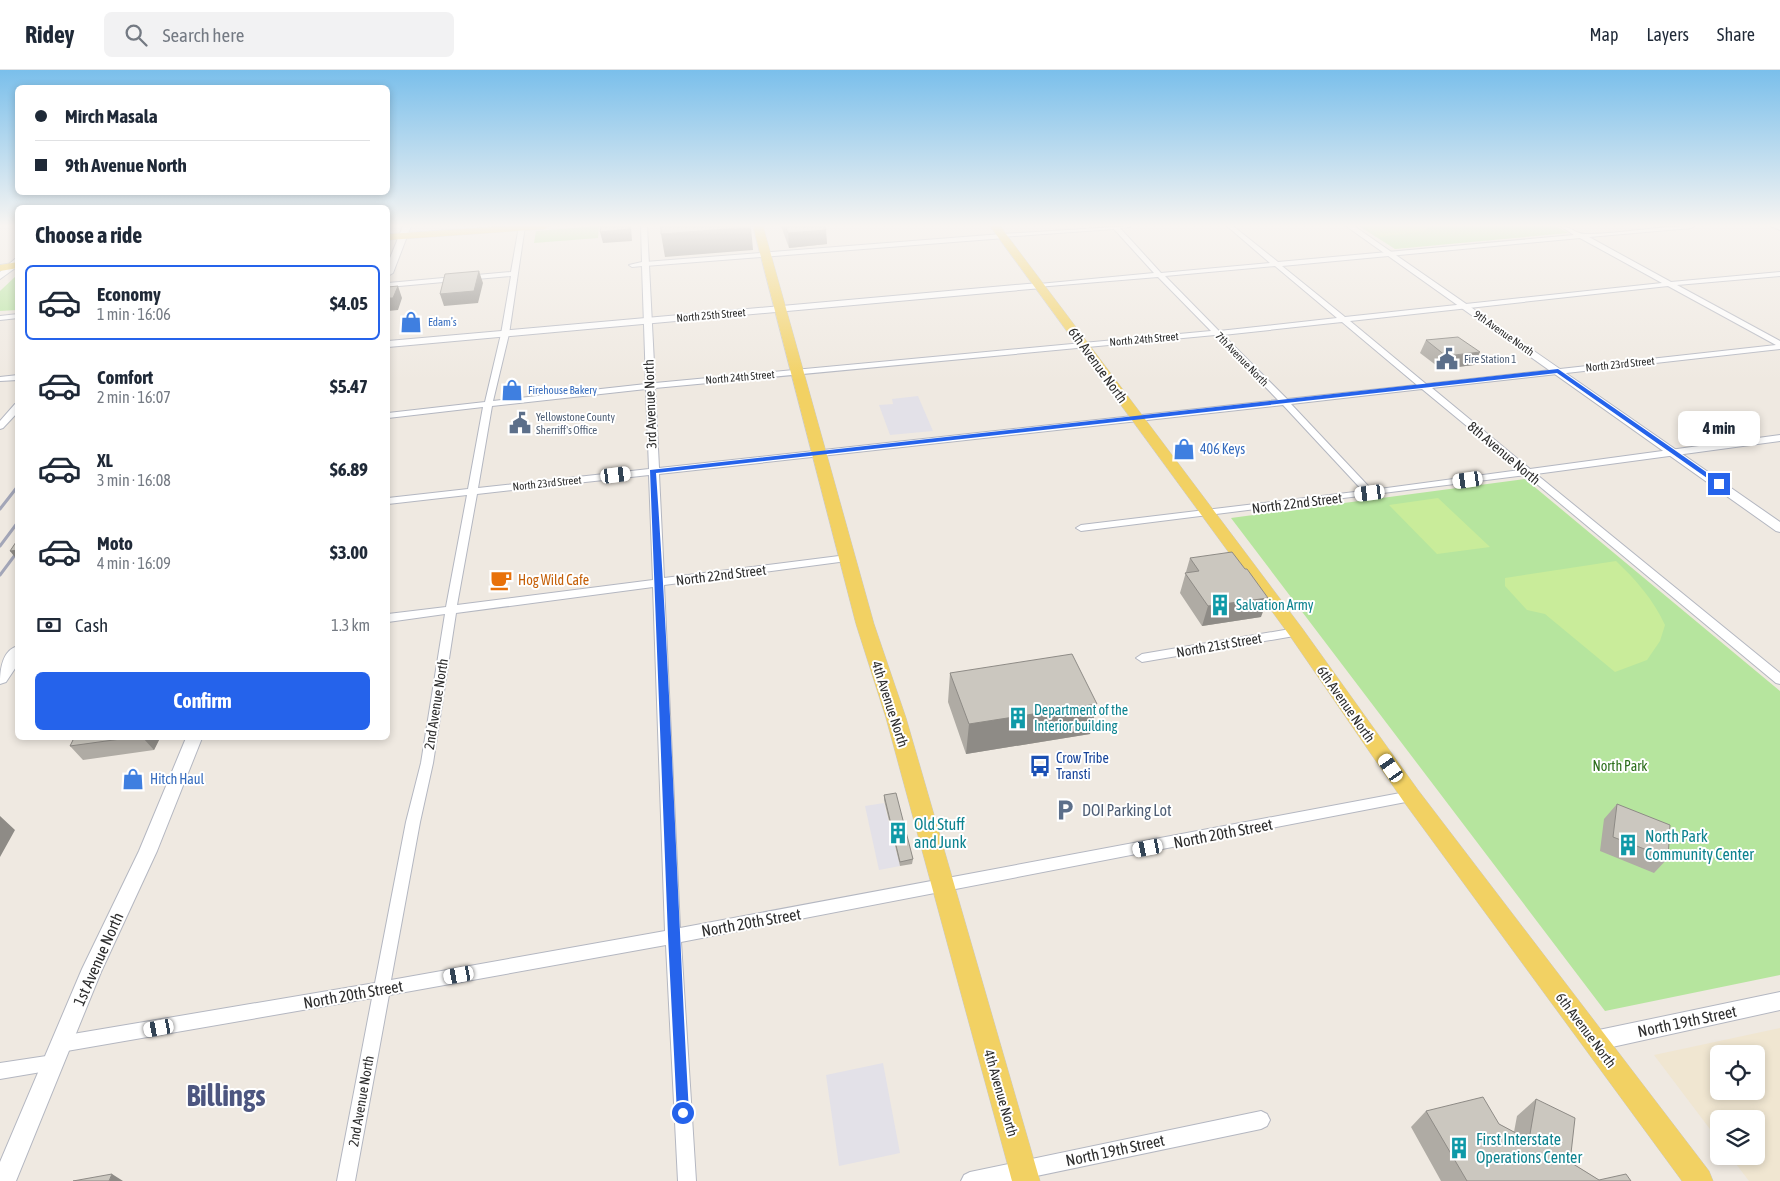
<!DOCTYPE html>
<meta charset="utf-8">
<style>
:root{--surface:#fff;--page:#f2f2f3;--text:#1f2937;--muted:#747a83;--line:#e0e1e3;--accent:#2563eb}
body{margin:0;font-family:"Asap Condensed",sans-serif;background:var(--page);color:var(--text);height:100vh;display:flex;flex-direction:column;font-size:19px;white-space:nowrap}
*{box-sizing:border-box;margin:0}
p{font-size:16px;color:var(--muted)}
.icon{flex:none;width:28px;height:28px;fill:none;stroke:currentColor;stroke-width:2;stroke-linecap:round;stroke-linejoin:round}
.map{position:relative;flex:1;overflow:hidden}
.side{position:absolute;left:15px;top:135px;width:375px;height:535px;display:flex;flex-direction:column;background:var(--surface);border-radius:8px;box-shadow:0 2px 8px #0003}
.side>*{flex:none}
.banner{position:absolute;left:15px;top:15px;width:375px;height:110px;border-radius:8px;box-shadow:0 2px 8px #0003;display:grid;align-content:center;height:110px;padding:0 20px;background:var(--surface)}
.fabs{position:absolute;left:1710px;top:975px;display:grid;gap:10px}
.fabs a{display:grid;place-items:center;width:55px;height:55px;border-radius:8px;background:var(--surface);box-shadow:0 2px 8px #0003;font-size:25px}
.end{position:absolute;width:22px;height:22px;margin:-11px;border:6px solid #2563eb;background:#fff;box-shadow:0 0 0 2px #fff}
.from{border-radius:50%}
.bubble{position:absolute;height:35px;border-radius:8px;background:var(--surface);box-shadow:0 2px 8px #0003;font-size:16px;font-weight:700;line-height:35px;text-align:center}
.car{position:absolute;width:15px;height:30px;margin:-15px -8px;border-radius:6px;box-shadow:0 0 4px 1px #0007;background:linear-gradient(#fff 24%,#345 0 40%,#fff 0 76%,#345 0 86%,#fff 0)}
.banner b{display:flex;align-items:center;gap:18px;height:48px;font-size:19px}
.banner b+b{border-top:1px solid var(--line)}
.banner i{width:12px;height:12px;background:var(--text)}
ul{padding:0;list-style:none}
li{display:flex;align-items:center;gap:15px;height:75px;margin:0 10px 8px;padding:0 10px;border:2px solid transparent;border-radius:8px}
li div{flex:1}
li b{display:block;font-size:19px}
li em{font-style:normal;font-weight:700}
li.active{border-color:var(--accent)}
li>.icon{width:45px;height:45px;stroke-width:1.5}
h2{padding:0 20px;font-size:22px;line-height:60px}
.pay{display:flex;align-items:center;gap:12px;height:55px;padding:0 20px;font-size:19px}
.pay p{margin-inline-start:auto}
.action{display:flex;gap:10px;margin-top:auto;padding:10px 20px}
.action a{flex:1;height:58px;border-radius:8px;background:var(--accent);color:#fff;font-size:20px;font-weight:700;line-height:58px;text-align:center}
header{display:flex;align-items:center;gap:30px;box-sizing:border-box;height:70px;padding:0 25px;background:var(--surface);border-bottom:1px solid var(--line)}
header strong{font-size:24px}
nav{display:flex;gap:28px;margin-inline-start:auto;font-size:18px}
.search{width:350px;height:45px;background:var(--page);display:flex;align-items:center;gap:12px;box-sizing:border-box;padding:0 18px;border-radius:8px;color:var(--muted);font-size:19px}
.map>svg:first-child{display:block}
.industrial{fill:#e3e1e8}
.education{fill:#f0e6d1;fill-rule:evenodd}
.green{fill:#b6e59e}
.pitch{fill:#c9ec9a}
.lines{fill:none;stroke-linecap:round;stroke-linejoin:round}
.minor-casing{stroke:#b4b7c1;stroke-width:2}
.tertiary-casing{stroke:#b4b7c1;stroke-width:2}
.secondary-casing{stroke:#b4b7c1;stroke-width:2}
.primary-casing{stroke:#c9c9c9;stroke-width:1}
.minor{fill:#fff;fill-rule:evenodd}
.tertiary{fill:#fff;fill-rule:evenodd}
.secondary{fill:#fff;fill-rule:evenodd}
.primary{fill:#f2d163;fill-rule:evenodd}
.rail{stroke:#a3a6b8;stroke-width:3}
.wall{fill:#afaba4}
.shaded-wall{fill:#8e8b86}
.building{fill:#cbc7bf;stroke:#8e8b86}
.route{fill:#2563eb}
.labels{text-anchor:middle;stroke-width:4;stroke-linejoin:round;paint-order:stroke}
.far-street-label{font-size:11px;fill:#2e2e2e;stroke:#fff}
.far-shop-label{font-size:11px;fill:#366cbe;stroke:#fff;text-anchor:start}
.far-service-label{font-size:11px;fill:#4e5e75;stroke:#fff;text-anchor:start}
.street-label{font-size:14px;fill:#2e2e2e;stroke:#fff}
.shop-label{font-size:14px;fill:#366cbe;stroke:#fff;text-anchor:start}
.food-label{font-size:14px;fill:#c56008;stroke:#fff;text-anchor:start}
.culture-label{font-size:14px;fill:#0d838f;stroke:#fff;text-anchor:start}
.transit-label{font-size:14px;fill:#164399;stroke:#fff;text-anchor:start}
.park-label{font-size:14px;fill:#2c6e1b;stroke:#fff}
.near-service-label{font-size:16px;fill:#4e5e75;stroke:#fff;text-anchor:start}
.near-culture-label{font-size:16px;fill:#0d838f;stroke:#fff;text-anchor:start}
.near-street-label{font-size:16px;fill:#2e2e2e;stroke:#fff}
.near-town-label{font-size:29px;font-weight:bold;fill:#4d5680;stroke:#fff}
</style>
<header>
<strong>Ridey</strong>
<div class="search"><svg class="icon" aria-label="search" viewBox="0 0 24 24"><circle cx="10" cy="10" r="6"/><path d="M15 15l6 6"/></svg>Search here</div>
<nav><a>Map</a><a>Layers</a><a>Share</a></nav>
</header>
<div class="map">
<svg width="1780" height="1111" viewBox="0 0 1780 1111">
<rect width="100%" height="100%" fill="#efe9e1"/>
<path class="industrial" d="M918,326l15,35 -43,4 -11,-30 14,-1 -1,-5z
M884,733l16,63 -21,4 -14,-64z
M883,993l17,90 -61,13 -13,-91z"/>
<path class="education" d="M1780,958v153h-31l-19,-25h26v-37h-37v22l-65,-86zM1719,984h37v37h-37z"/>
<path class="green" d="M599,156l-1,12 -64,5 2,-12z
M1359,156h196l13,7 -173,16z
M17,205v35l-17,1v-20z
M1525,409l255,212v284l-175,36 -374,-493z"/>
<path class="pitch" d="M1364,156h65l-4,5 -44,6z
M1438,428l52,49 -53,7 -48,-49z
M1616,491c20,19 37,38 49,64l-5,16 -13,19 -32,12 -70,-58 -18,-4 -22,-24v-8z"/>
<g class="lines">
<g class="minor-casing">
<path id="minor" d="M519,156h6l-16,108 -16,67 153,-17 -4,-118 -10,1 -3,-2 13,-3 -1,-36h6l8,157 556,-52 -53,-54 -121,10 -2,-1 4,-2 115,-11 -40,-44 -114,8v-2l2,-1 129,-8 -1,1 -10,1 41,45 109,-10 -43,-37h6l45,36 296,-27 -14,-9c10,0 16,8 25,8 36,0 72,-8 109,-8l-3,2 -102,9 82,45 109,-10v4l-103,9 103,56v8l-348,39 98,81 250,-34v6l-244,33 244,199v11l-4,-1 -250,-208 -445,56 -5,-3 5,-3 282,-34 -80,-86 -624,69 5,104 183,-23 5,3 -5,3 -183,24 16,343 731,-137 5,1 2,4 -2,4 -5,1 -730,141 15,239h-18l-12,-236 -277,50 -34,186h-18l35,-183 -311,54 -6,-2 -2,-6 2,-6 6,-2 314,-53 31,-161 15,-59 24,-149 -57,8v-8l58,-7 21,-112 -79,9v-6l80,-9 15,-82 -95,11v-5l97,-11 16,-68 10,-58 -123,11v-4l123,-11zM1580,168l82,45 -317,34 -63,-51zM1275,196l62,52 -118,13 -54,-55zM1668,216l108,59 -350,39 -76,-63zM1342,252l75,63 -130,14 -64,-64zM1215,265l63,65 -619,68 -4,-80zM646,319l3,80 -171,19 14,-82zM1422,319l98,81 -148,20 -81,-86zM649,405l4,105 -196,25 20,-111zM653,517l12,344 -274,49 29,-158 13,-59 23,-150z
M1771,156h9v4z
M18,244v4l-18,2v-4z
M18,305v5l-18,1v-4z
M15,334h3v8l-15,16 -3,1v-8z
M1296,558l4,1 2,3 -2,3 -158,27 -6,-4 6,-4z
M53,985l6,2 2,6 -2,6 -59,10v-16z
M1261,1041l6,3 3,6 -3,6 -6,3 -248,52h-52l3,-6 6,-3z"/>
</g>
<g class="tertiary-casing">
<path id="tertiary" d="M1346,156h8l426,296v10l-4,-1z
M1002,164l4,2 -1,2 -360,28 -4,-2 4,-2z
M15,189h3v7l-18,13v-7z
M1039,213l4,3 -1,2 -654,59v-6z
M1780,922v18l-186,41 -7,-3 -3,-7 3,-7 7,-3z"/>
</g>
<g class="secondary-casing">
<path id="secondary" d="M403,156h8l-18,47 -5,3v-13z
M18,576v18l-12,18 -6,2c0,-14 2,-34 18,-38z
M186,668h16l-45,113 -56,121 -85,209h-16v-19l82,-193 57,-118z"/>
</g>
<g class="primary-casing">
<path id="primary" d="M509,156h40l-5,3 -156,11v-6z
M753,156h10l111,398 32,94 134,463h-28l-126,-463 -30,-94z
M990,156h10l302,402 116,162 291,381 4,10h-31l-278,-379 -114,-166z
M18,192v6l-18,3v-6z"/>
</g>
<use href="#minor" class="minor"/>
<use href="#tertiary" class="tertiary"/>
<use href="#secondary" class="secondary"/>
<use href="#primary" class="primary"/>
<path class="rail" d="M0,439l18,-23
M0,476l18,-24
M0,505l18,-24"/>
</g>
<path class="wall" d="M781,156h48h-4l2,18 -38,4z
M1426,270l48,25 -33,4 -21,-16z
M1190,488l71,59 -59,9 -22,-33z
M950,603l147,31 -7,30 -124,20 -18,-52z
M74,668h86l-6,12 -71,10 -13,-14z
M884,725l29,64 -1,5 -12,2 -16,-66z
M1617,734l51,54 -14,15 -54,-22 4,-32z
M1536,1029l34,63 29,18 32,1h-190l-30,-54 15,-16 73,13 15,8 3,-16z"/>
<path class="shaded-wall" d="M629,156h2l1,15 -29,2 -3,-11z
M751,157l2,23 -88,7 -4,-23z
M826,160l1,14 -38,4 -1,-15z
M479,201l4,12 -5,20 -34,3 -4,-12z
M398,216l4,12 -4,12 -10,1v-13z
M1480,282l-6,13 -33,4 5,-13z
M18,480v11l-8,-10z
M1268,528l-7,19 -59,9 6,-20z
M1097,634l-7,30 -124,20 3,-30z
M143,668h17l-6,12z
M0,746l15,14 -15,27z
M112,1104l11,7h-14z"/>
<path class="building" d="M601,156h28v3l-29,3z
M661,156h90v1l-90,7z
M785,156h39l2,4 -38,3z
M479,201l-5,20 -34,3 5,-20z
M398,216l-5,12h-5v-11z
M1458,267l22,15 -34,4 -20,-16z
M18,469v11l-8,1z
M1232,482l13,17h2l21,29 -60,8 -23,-33 14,-2 -9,-13z
M1072,584l25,50 -128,20 -19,-51z
M74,668h54l-58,8z
M896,723l17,66 -13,3 -16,-67z
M1617,734l53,21 -2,33 -55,-21z
M1483,1027l16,27 30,16 7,-41 39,19 -5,44 29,18 27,-6 5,7h-164l-41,-70z
M112,1104l-3,7h-36z"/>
<linearGradient id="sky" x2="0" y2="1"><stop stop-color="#7abfeb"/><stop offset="0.5" stop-color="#f8f5f2"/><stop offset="1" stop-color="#f8f5f2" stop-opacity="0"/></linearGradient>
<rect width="1780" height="311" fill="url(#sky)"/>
<path class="route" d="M1558,299l164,114v2h-5l-160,-112 -901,100c15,213 21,427 33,640l-1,4 -5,2 -4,-2 -2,-4 -9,-177 -18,-466z"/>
<defs>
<g id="shop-bare" transform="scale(1.725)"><path d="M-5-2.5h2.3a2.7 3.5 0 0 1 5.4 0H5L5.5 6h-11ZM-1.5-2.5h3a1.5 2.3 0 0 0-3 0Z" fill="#3f7fe0" stroke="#fff" stroke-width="2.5" paint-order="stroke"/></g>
<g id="civic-bare" transform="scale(1.725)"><path d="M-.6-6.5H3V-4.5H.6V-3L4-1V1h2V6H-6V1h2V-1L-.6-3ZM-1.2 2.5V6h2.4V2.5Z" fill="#5c6f8a" stroke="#fff" stroke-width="2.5" paint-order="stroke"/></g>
<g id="cafe-bare" transform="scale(1.725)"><path d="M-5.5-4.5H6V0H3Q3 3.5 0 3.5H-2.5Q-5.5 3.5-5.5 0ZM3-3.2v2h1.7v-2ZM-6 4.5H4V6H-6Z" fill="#e8710a" stroke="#fff" stroke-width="2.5" paint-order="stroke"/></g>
<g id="building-bare" transform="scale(1.725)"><path d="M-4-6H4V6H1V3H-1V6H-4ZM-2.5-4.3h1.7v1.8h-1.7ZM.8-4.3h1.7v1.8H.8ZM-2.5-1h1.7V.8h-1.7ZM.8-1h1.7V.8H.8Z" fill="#0f9aa8" stroke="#fff" stroke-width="2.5" paint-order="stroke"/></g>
<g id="bus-bare" transform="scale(1.725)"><path d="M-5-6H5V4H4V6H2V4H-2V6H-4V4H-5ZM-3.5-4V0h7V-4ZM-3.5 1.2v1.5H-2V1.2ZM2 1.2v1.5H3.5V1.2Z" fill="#1a4fb4" stroke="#fff" stroke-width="2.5" paint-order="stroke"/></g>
<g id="parking-bare" transform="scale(1.725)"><path d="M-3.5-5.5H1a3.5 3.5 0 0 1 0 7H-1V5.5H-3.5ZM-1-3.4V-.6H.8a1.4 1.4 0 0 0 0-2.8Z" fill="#5c6f8a" stroke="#fff" stroke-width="2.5" paint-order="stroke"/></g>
</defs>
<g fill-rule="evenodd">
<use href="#shop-bare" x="411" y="252"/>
<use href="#civic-bare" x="1447" y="289"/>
<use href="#shop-bare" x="512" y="320"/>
<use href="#civic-bare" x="520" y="353"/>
<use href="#shop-bare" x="1184" y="379"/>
<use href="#cafe-bare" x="501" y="510"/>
<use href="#building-bare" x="1220" y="535"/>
<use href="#building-bare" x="1018" y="648"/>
<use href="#bus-bare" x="1040" y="696"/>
<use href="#shop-bare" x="133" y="709"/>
<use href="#parking-bare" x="1065" y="740"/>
<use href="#building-bare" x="898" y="763"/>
<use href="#building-bare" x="1628" y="775"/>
<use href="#building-bare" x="1459" y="1078"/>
</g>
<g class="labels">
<g class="far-street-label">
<text transform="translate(711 245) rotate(-5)" y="4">North 25th Street</text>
<text transform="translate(1504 263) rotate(35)" y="4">9th Avenue North</text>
<text transform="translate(1144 269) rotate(-5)" y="4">North 24th Street</text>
<text transform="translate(1242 289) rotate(46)" y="4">7th Avenue North</text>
<text transform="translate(1620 294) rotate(-6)" y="4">North 23rd Street</text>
<text transform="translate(740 307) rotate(-5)" y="4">North 24th Street</text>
<text transform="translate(547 413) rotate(-6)" y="4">North 23rd Street</text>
</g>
<g class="far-shop-label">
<text x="428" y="256">Edam’s</text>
<text x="528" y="324">Firehouse Bakery</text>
</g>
<g class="far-service-label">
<text x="1464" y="293">Fire Station 1</text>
<text x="536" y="351">Yellowstone County<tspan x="536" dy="13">Sherriff's Office</tspan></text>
</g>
<g class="street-label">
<text transform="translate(1098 295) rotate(54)" y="5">6th Avenue North</text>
<text transform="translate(650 334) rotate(-92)" y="5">3rd Avenue North</text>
<text transform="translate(1504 383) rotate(40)" y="5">8th Avenue North</text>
<text transform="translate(1297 433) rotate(-7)" y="5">North 22nd Street</text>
<text transform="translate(721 505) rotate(-7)" y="5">North 22nd Street</text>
<text transform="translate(1219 575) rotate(-10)" y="5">North 21st Street</text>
<text transform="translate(436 634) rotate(-81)" y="5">2nd Avenue North</text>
<text transform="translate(890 634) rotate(72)" y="5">4th Avenue North</text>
<text transform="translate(1346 634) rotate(55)" y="5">6th Avenue North</text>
<text transform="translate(1586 960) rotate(53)" y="5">6th Avenue North</text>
<text transform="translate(1001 1023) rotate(74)" y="5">4th Avenue North</text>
<text transform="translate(361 1031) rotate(-80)" y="5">2nd Avenue North</text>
</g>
<g class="shop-label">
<text x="1200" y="384">406 Keys</text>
<text x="150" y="714">Hitch Haul</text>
</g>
<g class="food-label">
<text x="518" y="515">Hog Wild Cafe</text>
</g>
<g class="culture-label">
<text x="1236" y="540">Salvation Army</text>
<text x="1034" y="645">Department of the<tspan x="1034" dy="16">Interior building</tspan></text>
</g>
<g class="transit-label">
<text x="1056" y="693">Crow Tribe<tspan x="1056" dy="16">Transti</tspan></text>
</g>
<g class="park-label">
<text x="1620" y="701">North Park</text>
</g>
<g class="near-service-label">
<text x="1082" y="746">DOI Parking Lot</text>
</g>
<g class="near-culture-label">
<text x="914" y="760">Old Stuff<tspan x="914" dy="18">and Junk</tspan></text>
<text x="1645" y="772">North Park<tspan x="1645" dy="18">Community Center</tspan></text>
<text x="1476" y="1075">First Interstate<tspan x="1476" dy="18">Operations Center</tspan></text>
</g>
<g class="near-street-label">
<text transform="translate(1223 763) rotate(-11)" y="6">North 20th Street</text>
<text transform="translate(751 852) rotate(-10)" y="6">North 20th Street</text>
<text transform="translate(98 889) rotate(-66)" y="6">1st Avenue North</text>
<text transform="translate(353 924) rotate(-10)" y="6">North 20th Street</text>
<text transform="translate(1687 951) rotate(-12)" y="6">North 19th Street</text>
<text transform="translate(1115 1080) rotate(-12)" y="6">North 19th Street</text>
</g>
<g class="near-town-label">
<text x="226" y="1036">Billings</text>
</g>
</g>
</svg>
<div class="fabs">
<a><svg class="icon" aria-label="locate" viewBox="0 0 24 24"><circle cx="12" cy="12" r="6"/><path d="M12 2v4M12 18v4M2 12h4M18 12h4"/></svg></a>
<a><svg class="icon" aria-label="layers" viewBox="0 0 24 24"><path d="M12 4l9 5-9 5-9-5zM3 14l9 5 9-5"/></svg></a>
</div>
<i class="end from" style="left:683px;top:1043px"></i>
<i class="end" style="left:1719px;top:414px"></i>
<div class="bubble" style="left:1678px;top:341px;width:82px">4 min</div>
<i class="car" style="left:616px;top:405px;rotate:83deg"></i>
<i class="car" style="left:1468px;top:410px;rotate:262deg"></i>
<i class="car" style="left:1370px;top:423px;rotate:263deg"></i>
<i class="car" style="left:1391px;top:698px;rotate:325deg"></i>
<i class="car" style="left:1148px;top:778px;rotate:259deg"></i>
<i class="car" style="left:459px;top:905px;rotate:260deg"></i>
<i class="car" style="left:159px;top:958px;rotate:260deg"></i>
<div class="banner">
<b><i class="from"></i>Mirch Masala</b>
<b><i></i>9th Avenue North</b>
</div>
<section class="side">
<h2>Choose a ride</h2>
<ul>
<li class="active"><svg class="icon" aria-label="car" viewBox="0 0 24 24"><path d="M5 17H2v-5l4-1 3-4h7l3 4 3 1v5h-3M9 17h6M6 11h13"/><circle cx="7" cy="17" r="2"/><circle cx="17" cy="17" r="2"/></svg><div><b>Economy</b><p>1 min · 16:06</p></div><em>$4.05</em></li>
<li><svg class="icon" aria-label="car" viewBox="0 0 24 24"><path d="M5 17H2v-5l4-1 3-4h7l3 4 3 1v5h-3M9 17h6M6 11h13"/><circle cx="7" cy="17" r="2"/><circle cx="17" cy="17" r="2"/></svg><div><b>Comfort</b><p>2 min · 16:07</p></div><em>$5.47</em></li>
<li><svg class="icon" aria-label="car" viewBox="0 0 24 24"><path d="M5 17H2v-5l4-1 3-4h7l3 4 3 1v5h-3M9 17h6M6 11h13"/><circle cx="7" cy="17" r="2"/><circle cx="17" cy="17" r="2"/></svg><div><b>XL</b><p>3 min · 16:08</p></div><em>$6.89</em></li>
<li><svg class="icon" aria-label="car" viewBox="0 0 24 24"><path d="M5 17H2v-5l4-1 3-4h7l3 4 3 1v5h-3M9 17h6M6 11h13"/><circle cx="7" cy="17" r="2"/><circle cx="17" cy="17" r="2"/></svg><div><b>Moto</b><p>4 min · 16:09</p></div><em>$3.00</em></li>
</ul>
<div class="pay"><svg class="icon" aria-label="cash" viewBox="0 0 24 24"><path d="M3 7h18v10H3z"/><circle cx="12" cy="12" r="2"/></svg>Cash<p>1.3 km</p></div>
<div class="action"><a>Confirm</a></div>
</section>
</div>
